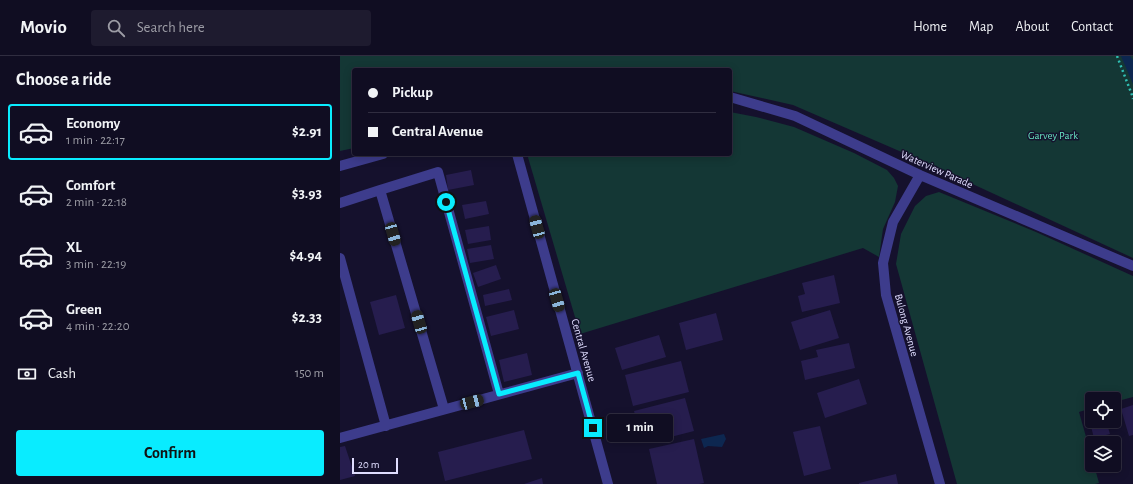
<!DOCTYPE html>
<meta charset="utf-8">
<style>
:root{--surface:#100d22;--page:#1e1b2f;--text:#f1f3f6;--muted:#9c9ca5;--line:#302d40;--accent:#09ecff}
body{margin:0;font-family:"Alegreya Sans",sans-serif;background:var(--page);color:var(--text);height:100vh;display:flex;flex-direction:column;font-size:15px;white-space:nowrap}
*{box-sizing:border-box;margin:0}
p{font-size:13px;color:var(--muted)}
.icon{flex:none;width:22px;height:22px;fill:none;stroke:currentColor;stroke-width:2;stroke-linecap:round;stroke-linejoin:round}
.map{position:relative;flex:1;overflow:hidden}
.panel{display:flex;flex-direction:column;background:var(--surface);width:340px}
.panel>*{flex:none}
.guide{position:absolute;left:12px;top:12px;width:380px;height:88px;border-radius:4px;box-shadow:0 2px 10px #0003,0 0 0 1px var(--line);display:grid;align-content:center;height:88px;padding:0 16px;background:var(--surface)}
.tools{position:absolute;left:745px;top:336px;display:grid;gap:8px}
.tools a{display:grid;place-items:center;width:36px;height:36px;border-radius:4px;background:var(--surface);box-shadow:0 2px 10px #0003,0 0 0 1px var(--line);font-size:20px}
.scale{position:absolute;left:12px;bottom:10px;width:46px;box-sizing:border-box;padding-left:4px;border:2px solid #e0ddff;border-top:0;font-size:11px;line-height:14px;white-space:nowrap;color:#e0ddff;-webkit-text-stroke:3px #15112d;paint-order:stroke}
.end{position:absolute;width:18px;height:18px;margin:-9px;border:5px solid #09ecff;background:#111;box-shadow:0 0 0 2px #111}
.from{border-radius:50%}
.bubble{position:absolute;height:28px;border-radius:4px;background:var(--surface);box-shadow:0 2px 10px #0003,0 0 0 1px var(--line);font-size:13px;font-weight:600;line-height:28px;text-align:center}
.car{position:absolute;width:12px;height:24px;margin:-12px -6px;border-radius:5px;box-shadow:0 0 3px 1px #0007;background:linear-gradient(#222 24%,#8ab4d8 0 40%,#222 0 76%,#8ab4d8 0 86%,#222 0)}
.guide b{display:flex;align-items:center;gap:14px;height:38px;font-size:15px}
.guide b+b{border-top:1px solid var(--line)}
.guide i{width:10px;height:10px;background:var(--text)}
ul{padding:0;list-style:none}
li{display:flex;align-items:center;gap:12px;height:56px;margin:0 8px 6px;padding:0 8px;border:2px solid transparent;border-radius:4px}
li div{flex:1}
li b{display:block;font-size:15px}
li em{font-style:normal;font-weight:600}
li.on{border-color:var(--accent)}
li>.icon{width:36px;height:36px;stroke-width:1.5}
h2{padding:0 16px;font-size:18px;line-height:48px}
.pay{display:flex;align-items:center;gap:10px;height:44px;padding:0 16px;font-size:15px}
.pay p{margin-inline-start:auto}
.action{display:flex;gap:8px;margin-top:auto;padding:8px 16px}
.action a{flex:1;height:46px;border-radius:4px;background:var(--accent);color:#111;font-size:16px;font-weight:600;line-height:46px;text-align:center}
header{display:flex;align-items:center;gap:24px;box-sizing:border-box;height:56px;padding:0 20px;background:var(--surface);border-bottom:1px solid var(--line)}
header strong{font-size:19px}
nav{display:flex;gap:22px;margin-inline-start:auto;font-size:14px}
.search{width:280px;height:36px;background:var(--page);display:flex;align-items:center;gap:10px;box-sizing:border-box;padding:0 14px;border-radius:4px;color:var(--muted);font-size:15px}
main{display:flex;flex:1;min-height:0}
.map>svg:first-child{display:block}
.green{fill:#143735}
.water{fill:#0d2750}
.building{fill:#261d4e}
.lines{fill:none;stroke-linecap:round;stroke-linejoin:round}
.path{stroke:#30c0b4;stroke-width:2.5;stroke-dasharray:2 3;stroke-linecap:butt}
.minor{stroke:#3d3c8c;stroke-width:10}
.route{stroke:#09ecff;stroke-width:5}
.labels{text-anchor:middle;stroke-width:3;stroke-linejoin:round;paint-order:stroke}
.park-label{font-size:11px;fill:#66e2c0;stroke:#15112d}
.street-label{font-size:11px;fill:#e0ddff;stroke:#15112d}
</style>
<header>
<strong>Movio</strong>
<div class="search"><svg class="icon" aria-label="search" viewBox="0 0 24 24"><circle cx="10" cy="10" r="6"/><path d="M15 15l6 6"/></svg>Search here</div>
<nav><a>Home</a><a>Map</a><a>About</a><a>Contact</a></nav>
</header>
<main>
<section class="panel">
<h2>Choose a ride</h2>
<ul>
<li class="on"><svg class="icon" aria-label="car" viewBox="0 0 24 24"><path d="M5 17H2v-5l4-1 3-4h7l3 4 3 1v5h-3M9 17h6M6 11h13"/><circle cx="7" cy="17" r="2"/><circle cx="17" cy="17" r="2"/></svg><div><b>Economy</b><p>1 min · 22:17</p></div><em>$2.91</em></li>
<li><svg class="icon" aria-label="car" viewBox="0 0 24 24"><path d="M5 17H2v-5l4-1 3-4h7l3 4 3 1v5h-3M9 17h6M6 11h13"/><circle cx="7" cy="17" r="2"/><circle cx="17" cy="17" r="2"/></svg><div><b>Comfort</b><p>2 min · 22:18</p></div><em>$3.93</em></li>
<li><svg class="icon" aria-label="car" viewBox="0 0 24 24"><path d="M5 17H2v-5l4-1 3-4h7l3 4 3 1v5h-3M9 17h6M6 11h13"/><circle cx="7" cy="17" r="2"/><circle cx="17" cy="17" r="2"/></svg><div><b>XL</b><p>3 min · 22:19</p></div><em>$4.94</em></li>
<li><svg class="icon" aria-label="car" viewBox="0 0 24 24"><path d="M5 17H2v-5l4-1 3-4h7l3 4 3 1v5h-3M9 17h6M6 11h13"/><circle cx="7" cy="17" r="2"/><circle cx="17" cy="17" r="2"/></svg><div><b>Green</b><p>4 min · 22:20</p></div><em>$2.33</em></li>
</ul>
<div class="pay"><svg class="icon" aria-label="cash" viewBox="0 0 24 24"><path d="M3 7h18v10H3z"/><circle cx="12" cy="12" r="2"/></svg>Cash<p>150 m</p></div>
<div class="action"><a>Confirm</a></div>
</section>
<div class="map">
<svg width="793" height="428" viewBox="0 0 793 428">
<rect width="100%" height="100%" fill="#15112d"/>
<path class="green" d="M0,0h793v202l-206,-95 -134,-58 -63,-14v-21h-376v78l-14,3z
M390,56l26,5 38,10 60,26 33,17 7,8 4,8 -3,16 -12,27 -4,28 -16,-9 -283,86 -53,-180h203z
M599,136l97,40 97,44v121l-19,5v-3h-22v9l-13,4 13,46v7h2l5,18 -4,1h-138l-61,-220 5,-30 14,-28 11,-10z"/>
<path class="water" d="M781,0h9l3,4v24z
M384,378l2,5 -4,8 -14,-1 -4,2 -3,-9z"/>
<path class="building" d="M131,114l3,15 -26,5 -2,-15z
M146,145l3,13 -24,5 -3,-14z
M149,170l2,14 -23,4 -3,-14z
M151,189l3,14 -24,4 -3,-14z
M156,209l5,14 -23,8 -5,-14z
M494,219l6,28 -38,9 -4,-16 7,-2 -3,-11z
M169,233l3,11 -27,6 -2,-11z
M56,239l9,33 -26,7 -9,-33z
M174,254l5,19 -28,7 -5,-19z
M490,254l9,28 -39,12 -9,-28z
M376,257l7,27 -37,10 -7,-27z
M319,279l7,22 -44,13 -7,-22z
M509,287l6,25 -50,12 -4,-19 17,-4 -2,-7z
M187,297l5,22 -28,7 -5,-22z
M341,305l8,31 -56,14 -8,-31z
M519,323l8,25 -42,14 -8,-25z
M345,342l9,33 -39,10 -4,-14 -12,3 -5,-19z
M793,349v30l-4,1 -8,-27z
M752,362v3h14l4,13 -16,4 -5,-19z
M480,370l11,43 -27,7 -11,-44z
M184,374l8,29 -87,22 -7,-29z
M354,383l10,44 -5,1h-42l-8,-35z
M5,390l10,30 -15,4v-33z
M556,418l2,10h-39v-1z
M202,422l1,6h-19z"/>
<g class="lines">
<path class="path" d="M777,0l15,39 1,4"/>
<path class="minor" d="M390,41l65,19 125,59 213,91
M177,98l91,330
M0,110l43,-12
M580,119l-27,47 -10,41 3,32 54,189
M0,147l40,-13
M0,202l46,168
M104,353l-64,-219 58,-18 61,222
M0,382l238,-65"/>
</g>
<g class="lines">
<path class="route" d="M106,146l53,192 79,-21 15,55"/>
</g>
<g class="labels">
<g class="park-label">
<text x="713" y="83">Garvey Park</text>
</g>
<g class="street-label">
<text transform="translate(597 113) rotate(24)" y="4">Waterview Parade</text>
<text transform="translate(567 269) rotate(75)" y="4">Bulong Avenue</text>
<text transform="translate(244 294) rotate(74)" y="4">Central Avenue</text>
</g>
</g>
</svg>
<div class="tools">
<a><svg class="icon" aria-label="locate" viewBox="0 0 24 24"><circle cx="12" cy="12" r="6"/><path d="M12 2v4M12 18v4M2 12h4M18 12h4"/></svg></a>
<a><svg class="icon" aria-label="layers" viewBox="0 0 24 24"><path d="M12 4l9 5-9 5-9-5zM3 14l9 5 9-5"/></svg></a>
</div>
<div class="scale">20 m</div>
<i class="end from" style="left:106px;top:146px"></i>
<i class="end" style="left:253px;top:372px"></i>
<div class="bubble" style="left:267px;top:358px;width:66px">1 min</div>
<i class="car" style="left:197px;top:171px;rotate:345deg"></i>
<i class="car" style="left:53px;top:178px;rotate:164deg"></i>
<i class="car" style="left:217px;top:244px;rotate:164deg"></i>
<i class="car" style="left:79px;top:266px;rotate:344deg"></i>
<i class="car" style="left:132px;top:346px;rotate:75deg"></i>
<div class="guide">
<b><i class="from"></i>Pickup</b>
<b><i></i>Central Avenue</b>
</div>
</div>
</main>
